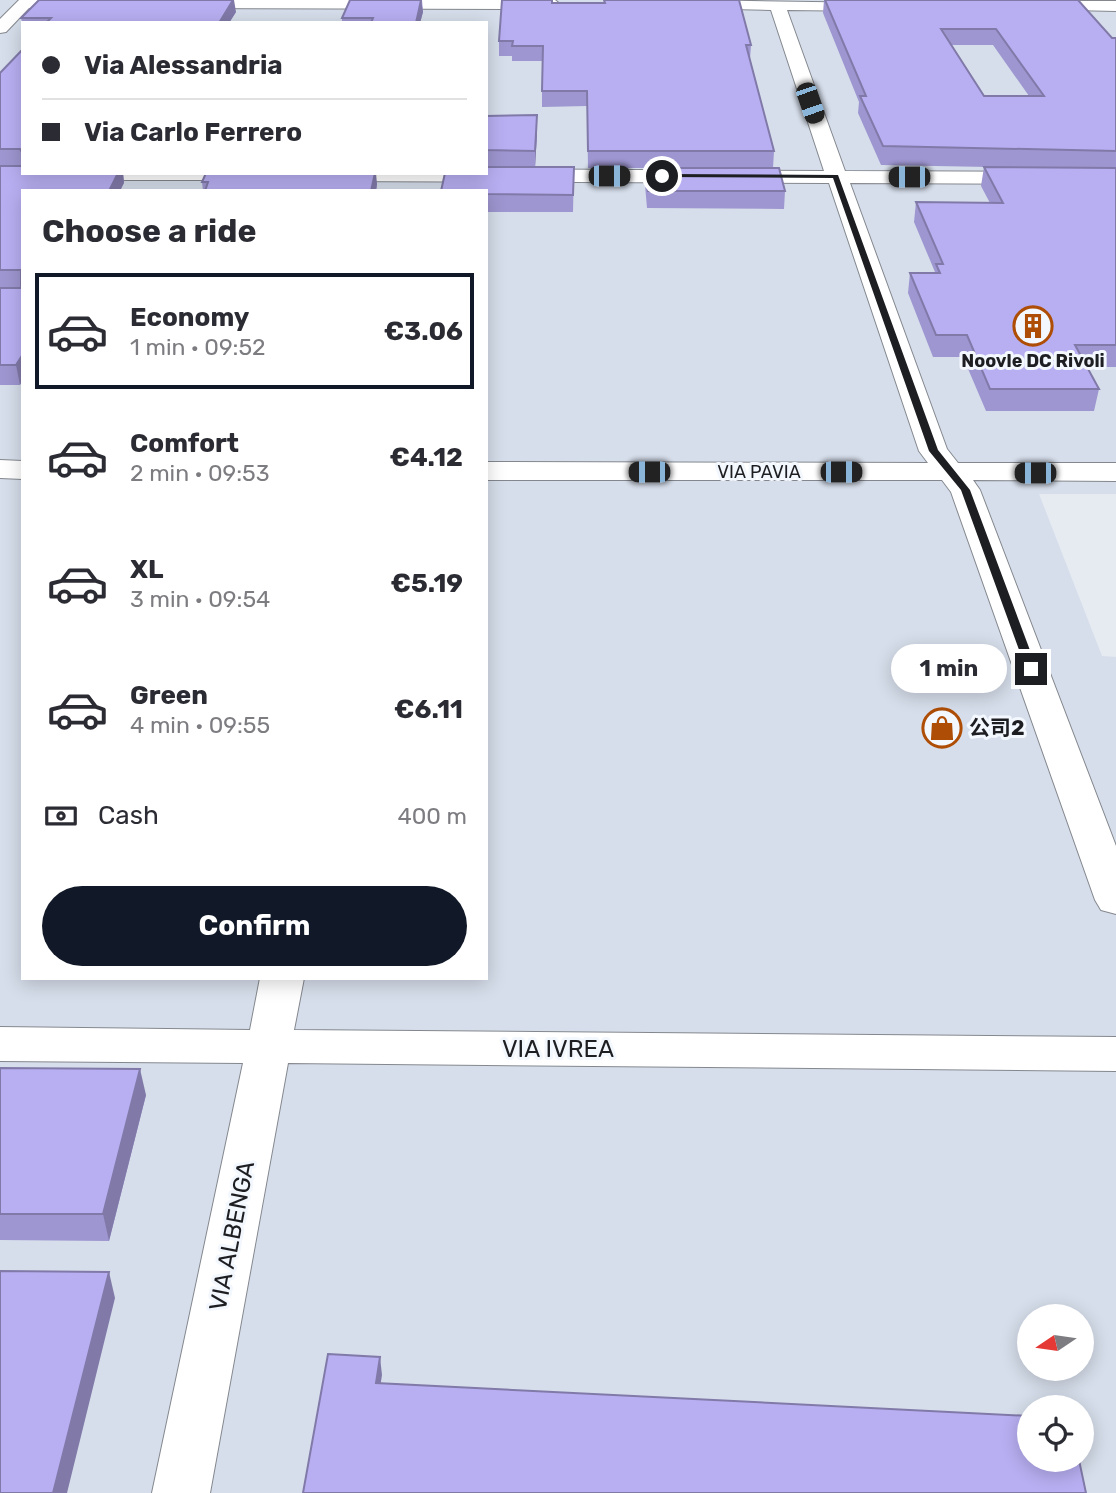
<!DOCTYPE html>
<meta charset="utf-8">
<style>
:root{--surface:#fff;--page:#f7f7f7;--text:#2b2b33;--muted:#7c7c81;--line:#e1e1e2;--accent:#111827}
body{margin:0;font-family:Rubik,"Noto Sans SC",sans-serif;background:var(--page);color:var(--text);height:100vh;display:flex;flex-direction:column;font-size:26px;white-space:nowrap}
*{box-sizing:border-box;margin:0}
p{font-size:23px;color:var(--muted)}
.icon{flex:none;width:38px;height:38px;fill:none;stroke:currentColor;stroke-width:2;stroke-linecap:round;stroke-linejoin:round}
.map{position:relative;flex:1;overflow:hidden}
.details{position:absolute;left:21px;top:189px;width:467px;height:791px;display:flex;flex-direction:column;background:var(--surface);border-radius:0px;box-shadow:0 4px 18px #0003}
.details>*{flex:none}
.hud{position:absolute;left:21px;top:21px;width:467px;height:154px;border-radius:0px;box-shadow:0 4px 18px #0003;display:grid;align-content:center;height:154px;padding:0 21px;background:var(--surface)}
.needle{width:46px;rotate:257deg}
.controls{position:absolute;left:1017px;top:1304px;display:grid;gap:14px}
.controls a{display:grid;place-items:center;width:77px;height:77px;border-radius:50%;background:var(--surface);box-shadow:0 4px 18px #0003;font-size:35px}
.end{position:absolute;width:32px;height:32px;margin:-16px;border:9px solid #1d1e21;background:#fff;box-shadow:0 0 0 4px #fff}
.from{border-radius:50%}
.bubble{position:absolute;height:49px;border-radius:24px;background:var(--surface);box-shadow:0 4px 18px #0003;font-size:23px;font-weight:700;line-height:49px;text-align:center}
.car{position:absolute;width:21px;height:42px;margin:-21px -10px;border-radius:9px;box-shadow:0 0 5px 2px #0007;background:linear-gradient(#222 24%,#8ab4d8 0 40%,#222 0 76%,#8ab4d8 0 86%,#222 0)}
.hud b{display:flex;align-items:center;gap:24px;height:66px;font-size:26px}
.hud b+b{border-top:2px solid var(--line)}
.hud i{width:18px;height:18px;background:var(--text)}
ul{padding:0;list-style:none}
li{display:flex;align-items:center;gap:21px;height:116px;margin:0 14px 10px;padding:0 7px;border:4px solid transparent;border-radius:0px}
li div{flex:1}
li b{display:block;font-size:26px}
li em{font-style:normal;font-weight:700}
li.active{border-color:var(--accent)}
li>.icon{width:63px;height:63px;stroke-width:1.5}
h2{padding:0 21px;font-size:32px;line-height:84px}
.pay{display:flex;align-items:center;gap:18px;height:77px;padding:0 21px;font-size:26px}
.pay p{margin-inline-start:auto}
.cta{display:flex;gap:14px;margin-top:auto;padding:14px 21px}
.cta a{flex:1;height:80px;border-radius:42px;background:var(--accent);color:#fff;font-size:28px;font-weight:700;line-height:80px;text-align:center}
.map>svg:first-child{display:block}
.built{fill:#d6deeb;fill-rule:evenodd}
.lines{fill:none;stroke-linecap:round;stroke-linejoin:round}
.street-casing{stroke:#84888e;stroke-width:2}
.street{fill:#fff;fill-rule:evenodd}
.wall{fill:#9e96d0;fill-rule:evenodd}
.shaded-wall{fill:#817aa9}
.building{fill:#b8aff2;stroke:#817aa9;stroke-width:2;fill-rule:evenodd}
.route{fill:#1d1e21}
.labels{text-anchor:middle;stroke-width:6;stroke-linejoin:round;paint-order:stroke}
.far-poi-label{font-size:18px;font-weight:bold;fill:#1d1e21;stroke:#f3f7fe}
.far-street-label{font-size:18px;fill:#1d1e21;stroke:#f3f7fe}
.poi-label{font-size:21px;font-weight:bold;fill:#1d1e21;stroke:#f3f7fe;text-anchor:start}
.near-street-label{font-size:24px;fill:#1d1e21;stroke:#f3f7fe}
</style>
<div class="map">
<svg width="1116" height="1493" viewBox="0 0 1116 1493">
<rect width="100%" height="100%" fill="#e6eaf1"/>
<path class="built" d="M0,0h1116v494h-77l63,162 14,1v836h-1116zM23,23h463v150h-463zM23,191h463v787h-463zM1029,1316h53v52h-53zM1029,1407h53v53h-53z"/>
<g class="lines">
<g class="street-casing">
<path id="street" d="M19,0h74l2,3 -8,5h-58l-23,24 -6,1v-14z
M177,0h378l5,4 -8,5 -369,-1 -6,-2 -2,-3z
M691,0l189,3 2,3 -8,5 -87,-1 58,161 271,1v12l-266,-1 97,266 11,14h158v18l-143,-1 7,10 136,356v68l-15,-4 -6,-10 -144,-408 -9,-12h-456v-18l442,1 -9,-12 -90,-268 -502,-2 -7,-2 -3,-4 169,-2v-4l338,2 -53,-161 -86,-2 -2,-3 2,-3z
M1034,1h82v10l-88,-2 -2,-3 2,-3z
M0,168h23v5l241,1 -3,4 -7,2h-254z
M0,460l23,1v18l-23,-1z
M260,978h44l-10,52 822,7v34l-828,-8 -78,430h-58l91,-430 -243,-2v-34l250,3z"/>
</g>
<use href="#street" class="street"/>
</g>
<path class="wall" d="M422,0l1,12 -3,11h-78v-5z
M824,0l292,38v329h-29l12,22 -5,22h-108l-23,-54h-30l-25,-64 2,-20 25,-1 -21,-50 2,-20 74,1 -9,-17 3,-19h5l-108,-2 -23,-52 1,-11 -36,-89zM951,45h42l36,51h-45z
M552,3l199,42 -1,14 24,92 -1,17 12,23 -1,18 -137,-1 -2,-23v-17h-57l-1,-62 -45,1v-46h-30v-5h-13v-15z
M236,12l-7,11h-206v3l-2,-8z
M23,49v124h100l1,10 -101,8 -3,194h-20v-312z
M486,116l51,16 -2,35h39l-1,45h-87z
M202,182l175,2 -1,7h-173z
M0,1068l146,27 -37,146 -109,-1z"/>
<path class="shaded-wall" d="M233,0h1l2,12 -7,11h-10z
M421,0l2,12 -3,11h-4z
M537,115v17l-2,36v-17z
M118,173h5l1,10 -4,8h-11z
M375,173h1l1,11 -1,7h-5z
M23,354v26l-3,5 -4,-20z
M140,1069l6,26 -37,146 -6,-27z
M109,1272l6,26 -48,195h-14z
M380,1357l2,18 -4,26 -2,-18z"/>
<path class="building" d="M39,0h194l-14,23h-173l5,-5h-30z
M350,0h71l-5,23h-45l2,-5h-31z
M502,0h50v3h53l-1,-3h135l12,45h-5l28,106h-186l-1,-60h-45l1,-45h-31l1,-5h-14z
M825,0h253l34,38h4v113l-233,-5 -23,-50h6zM941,29h55l48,67h-60z
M23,49v105l-3,-5h-20v-76z
M537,115l-2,36 -49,-1v-34z
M0,166h23v7h95l-9,18h-86v163l-7,11h-16v-77h21v-18h-21z
M486,167h88l-1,28 -87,-1v-3h-45l4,-18h41z
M984,167l132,1v177h-41l24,44h-109l-23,-54h-31l-26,-62h30l-4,-9h7l-27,-62 87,1z
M645,168h134l6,23h-137z
M206,173h169l-4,18h-166l3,-9h-6z
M0,1068l140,1 -37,145h-103z
M0,1271l109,1 -56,221h-53z
M328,1354l52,3 -4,26 653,33v44h50l7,33h-783z"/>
<path class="route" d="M662,174l176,1 100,275 32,40 67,179 -2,2 -9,-2 -65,-179 -32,-39 -96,-273 -174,-1z"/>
<defs>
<g id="building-ring" transform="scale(2.0125)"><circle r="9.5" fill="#f3f7fe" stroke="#ae4d05" stroke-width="1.5"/><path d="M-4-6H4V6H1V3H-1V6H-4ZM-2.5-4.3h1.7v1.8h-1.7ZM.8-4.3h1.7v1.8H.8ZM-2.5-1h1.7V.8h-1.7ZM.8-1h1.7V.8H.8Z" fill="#ae4d05"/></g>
<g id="shop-ring" transform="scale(2.0125)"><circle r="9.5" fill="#f3f7fe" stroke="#ae4d05" stroke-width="1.5"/><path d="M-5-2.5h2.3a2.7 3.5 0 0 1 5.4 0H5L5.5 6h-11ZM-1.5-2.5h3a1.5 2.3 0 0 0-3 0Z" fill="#ae4d05"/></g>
</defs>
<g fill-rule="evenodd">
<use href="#building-ring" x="1033" y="326"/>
<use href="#shop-ring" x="942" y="728"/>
</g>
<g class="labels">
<g class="far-poi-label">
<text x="1033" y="367">Noovle DC Rivoli</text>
</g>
<g class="far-street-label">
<text x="759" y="478">VIA PAVIA</text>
</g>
<g class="poi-label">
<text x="969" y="735">公司2</text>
</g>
<g class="near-street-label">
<text x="558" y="1057">VIA IVREA</text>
<text transform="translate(232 1236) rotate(-79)" y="8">VIA ALBENGA</text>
</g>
</g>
</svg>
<div class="controls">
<a><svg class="needle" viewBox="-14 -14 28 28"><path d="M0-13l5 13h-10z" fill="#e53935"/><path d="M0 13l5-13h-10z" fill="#7c7c81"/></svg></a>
<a><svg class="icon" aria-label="locate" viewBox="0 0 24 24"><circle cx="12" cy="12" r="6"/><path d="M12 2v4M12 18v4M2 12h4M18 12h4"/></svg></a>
</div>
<i class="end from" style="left:662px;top:176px"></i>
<i class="end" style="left:1031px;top:669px"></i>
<div class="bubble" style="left:891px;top:644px;width:116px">1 min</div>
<i class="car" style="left:810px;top:103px;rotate:161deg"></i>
<i class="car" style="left:609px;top:176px;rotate:90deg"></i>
<i class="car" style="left:909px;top:177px;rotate:270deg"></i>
<i class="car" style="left:649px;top:472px;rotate:270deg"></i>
<i class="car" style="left:841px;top:472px;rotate:90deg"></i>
<i class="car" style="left:1035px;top:473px;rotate:270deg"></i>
<div class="hud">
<b><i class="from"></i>Via Alessandria</b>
<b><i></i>Via Carlo Ferrero</b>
</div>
<section class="details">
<h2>Choose a ride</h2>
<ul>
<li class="active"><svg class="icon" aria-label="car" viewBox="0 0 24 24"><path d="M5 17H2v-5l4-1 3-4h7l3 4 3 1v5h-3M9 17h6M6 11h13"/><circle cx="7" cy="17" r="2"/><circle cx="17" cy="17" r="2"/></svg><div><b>Economy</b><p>1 min · 09:52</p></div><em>€3.06</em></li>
<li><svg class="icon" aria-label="car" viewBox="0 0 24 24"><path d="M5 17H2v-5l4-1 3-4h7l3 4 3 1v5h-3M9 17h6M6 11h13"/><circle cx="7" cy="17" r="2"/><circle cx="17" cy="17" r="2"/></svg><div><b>Comfort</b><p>2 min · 09:53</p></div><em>€4.12</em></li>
<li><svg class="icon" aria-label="car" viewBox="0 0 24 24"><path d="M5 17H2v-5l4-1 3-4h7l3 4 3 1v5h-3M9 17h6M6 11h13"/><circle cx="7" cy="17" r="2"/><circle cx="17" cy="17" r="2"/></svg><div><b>XL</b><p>3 min · 09:54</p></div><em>€5.19</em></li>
<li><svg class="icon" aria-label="car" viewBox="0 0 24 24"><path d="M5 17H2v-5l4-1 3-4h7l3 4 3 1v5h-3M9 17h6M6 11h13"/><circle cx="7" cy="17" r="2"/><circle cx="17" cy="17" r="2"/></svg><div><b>Green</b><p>4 min · 09:55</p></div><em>€6.11</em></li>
</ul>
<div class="pay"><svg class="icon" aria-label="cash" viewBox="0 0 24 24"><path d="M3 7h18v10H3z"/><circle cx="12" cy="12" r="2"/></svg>Cash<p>400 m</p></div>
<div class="cta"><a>Confirm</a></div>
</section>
</div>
